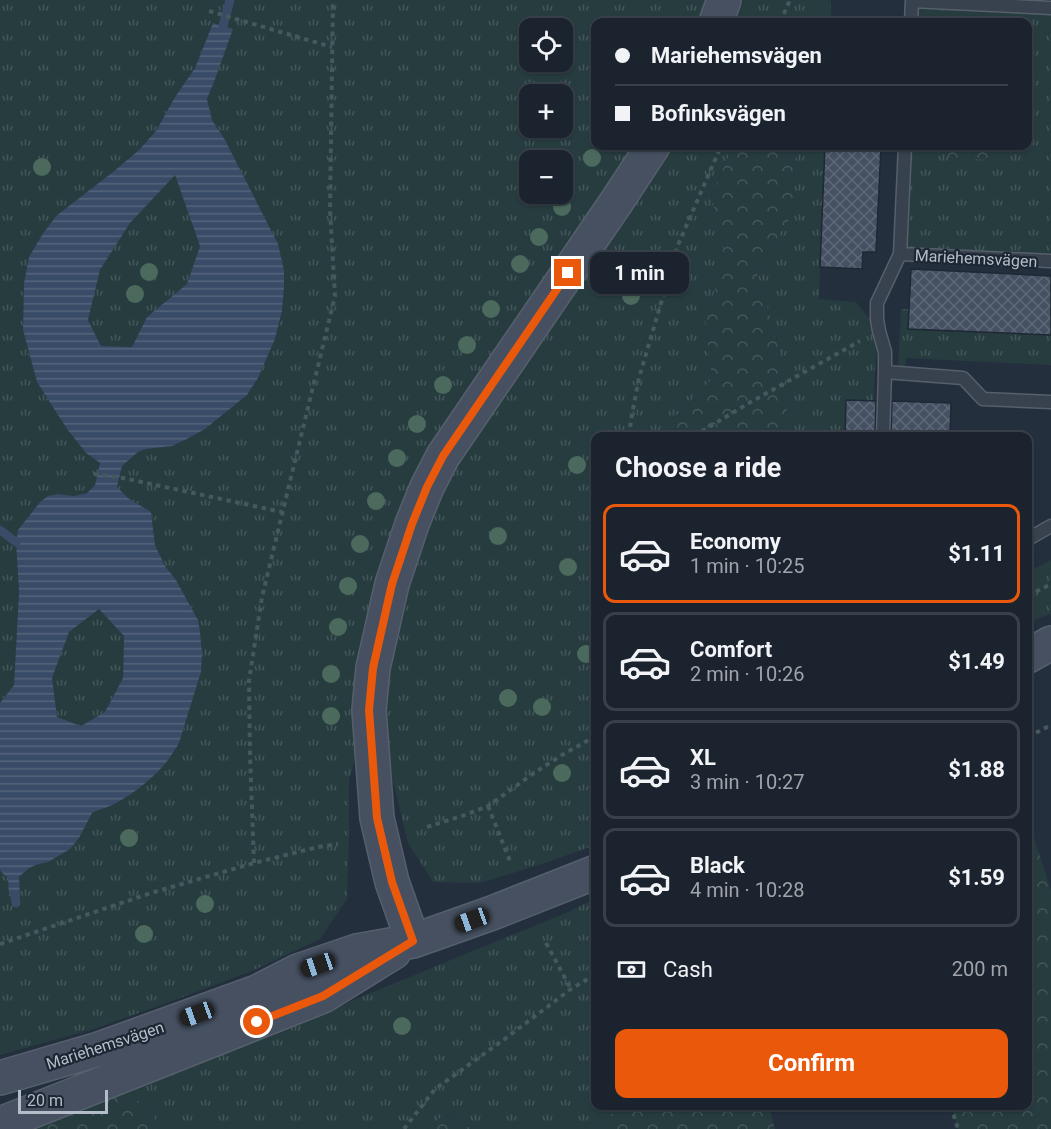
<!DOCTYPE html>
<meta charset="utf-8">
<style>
:root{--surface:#1b232e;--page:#282f3a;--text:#f1f3f6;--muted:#a0a4aa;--line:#39404a;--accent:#ea580c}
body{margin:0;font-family:Roboto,sans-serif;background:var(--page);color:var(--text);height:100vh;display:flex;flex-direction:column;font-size:22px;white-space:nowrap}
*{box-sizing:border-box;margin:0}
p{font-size:20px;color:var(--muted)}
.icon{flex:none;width:33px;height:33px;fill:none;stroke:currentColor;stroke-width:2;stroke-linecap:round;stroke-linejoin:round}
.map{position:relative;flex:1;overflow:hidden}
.side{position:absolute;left:591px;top:432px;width:441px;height:678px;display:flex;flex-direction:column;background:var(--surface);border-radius:12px;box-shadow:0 2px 4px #0004,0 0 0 2px var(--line)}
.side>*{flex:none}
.guide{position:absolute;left:591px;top:18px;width:441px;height:132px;border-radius:12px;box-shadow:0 2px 4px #0004,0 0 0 2px var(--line);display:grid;align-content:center;height:132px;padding:0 24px;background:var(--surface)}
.buttons{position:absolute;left:519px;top:18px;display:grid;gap:12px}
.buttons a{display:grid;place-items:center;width:54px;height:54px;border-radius:12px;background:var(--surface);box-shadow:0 2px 4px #0004,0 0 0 2px var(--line);font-size:30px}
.scale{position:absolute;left:18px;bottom:15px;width:90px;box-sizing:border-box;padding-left:6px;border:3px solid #b4bcc9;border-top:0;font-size:16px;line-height:21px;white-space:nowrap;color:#b4bcc9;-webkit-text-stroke:4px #1d2633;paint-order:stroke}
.end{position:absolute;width:27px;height:27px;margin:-14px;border:8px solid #ea580c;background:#fff;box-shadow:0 0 0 3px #fff}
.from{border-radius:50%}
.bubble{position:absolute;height:42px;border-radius:12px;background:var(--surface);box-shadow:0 2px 4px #0004,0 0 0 2px var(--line);font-size:20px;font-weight:700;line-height:42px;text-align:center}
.car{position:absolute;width:18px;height:36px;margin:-18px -9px;border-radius:8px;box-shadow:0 0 4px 2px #0007;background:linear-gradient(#222 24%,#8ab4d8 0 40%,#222 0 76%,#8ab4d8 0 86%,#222 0)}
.guide b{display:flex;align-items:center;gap:21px;height:57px;font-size:22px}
.guide b+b{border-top:2px solid var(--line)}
.guide i{width:15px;height:15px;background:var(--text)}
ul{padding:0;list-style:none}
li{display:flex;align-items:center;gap:18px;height:99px;margin:0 12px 9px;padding:0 12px;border:3px solid var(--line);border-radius:12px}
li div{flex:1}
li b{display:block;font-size:22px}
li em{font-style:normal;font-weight:700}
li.on{border-color:var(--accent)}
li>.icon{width:54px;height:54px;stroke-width:1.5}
h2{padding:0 24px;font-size:27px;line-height:72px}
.pay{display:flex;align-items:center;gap:15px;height:66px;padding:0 24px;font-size:22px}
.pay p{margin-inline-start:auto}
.cta{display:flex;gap:12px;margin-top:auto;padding:12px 24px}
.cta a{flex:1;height:69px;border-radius:12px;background:var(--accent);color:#fff;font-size:24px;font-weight:700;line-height:69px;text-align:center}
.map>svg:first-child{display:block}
.grass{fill:url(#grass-tufts);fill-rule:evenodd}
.forest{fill:url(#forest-crowns)}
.water{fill:url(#water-rules);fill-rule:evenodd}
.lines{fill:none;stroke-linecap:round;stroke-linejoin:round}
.stream{stroke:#394c67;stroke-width:9}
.building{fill:url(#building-cross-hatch);stroke:#1f2835;stroke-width:1.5}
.lane-casing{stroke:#565f6c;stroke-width:15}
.secondary-casing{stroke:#565f6c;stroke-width:36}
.path{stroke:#44595c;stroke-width:4;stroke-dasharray:4.5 4.5;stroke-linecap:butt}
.lane{stroke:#38414e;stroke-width:12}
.secondary{stroke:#465061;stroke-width:33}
.tree{fill:#4b6a5d}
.route{stroke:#ea580c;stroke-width:8}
.labels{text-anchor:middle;stroke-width:4.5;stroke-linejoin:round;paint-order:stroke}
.street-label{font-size:16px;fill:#b4bcc9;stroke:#1d2633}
</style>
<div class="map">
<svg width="1051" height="1129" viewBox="0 0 1051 1129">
<defs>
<pattern id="grass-tufts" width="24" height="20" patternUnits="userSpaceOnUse" patternTransform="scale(1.5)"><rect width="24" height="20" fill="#263c3f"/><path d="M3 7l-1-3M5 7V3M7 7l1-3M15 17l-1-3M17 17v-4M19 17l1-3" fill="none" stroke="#435659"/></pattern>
<pattern id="forest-crowns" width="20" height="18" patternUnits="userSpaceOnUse" patternTransform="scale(1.5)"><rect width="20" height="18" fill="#263c3f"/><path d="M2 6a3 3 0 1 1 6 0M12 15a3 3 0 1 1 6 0" fill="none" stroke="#435659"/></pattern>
<pattern id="water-rules" width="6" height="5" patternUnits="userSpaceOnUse" patternTransform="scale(1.5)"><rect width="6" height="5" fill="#394c67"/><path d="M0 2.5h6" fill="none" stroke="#53647b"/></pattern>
<pattern id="building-cross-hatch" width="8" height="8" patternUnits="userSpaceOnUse" patternTransform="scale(1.5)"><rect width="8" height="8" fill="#455162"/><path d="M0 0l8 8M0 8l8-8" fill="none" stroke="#5d6877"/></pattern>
</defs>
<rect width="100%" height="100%" fill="#242f3e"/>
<path class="grass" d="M0,0h831v22h-235v124h137l-22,50 13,48 -6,38 -13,35 7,62 -44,45 -3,12h-69l-1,409 -50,18 -65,20 -47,-1 -25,-39 -16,-65 -23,-67 -20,69v59l-2,60 -27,40 -68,32 -80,30 -78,28 -94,26v-186l1,3 7,6 7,18 4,-1v-18l10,-9 7,-3 12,-3 38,-39 6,-10 24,-10 58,-50 5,-10 22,-71 -3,-52 -22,-40 -11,-14 -10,-22 -4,-32 -23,-14 -11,-10 5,-22 16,-14 8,-3 26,-3 15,-7 18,-10 42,-34 11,-17 17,-39 7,-28 2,-23 -34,-97 -25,-51 -13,-20 -5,-21 7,-17 18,-53 -19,-6 -18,45 -20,29 -19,34 -17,19 -26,22 -57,44 -27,41 -5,26 -1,47 14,52 30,47 19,24 14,10 -5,22 -8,8 -13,3 -16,-2 -18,8 -22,28 -2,12 3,50 -5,93 -14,18zM530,28h32v34h-32zM530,94h32v34h-32zM530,160h32v34h-32z
M912,1l139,7v253l-151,-7 5,-108h123v-124h-117z
M796,146h29l-6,153 37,3 23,29 -4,38 -1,32 -28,-1 -1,36h-63l6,-32 -12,-68 -20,-66 36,-56z
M175,174l25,72 -13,38 -40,33 -15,30 -31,-1 -13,-26 12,-50 30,-47z
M901,309h8v20l142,6v30l-145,-7 -1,11h-7z
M1051,560v54l-16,5 -7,1v-48z
M99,609l25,27 -1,42 -18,34 -24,15 -24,-10 -5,-39 17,-47z
M595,899l1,207h23l-21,23h-126l-26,-16 -18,16h-268l-10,-18 -27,-18 153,-61 292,-120z"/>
<path class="forest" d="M733,146h63l-4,69 -36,55 20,66 12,68 -6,32h-117l3,-12 44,-45 -7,-62 13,-35 6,-38 -13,-48z
M948,146h50l-1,14 -49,-2z
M1028,820l23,70v239h-93l-7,-23h77z
M123,1093l27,18 10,18h-127z
M619,1106h150l6,23h-177z
M445,1113l27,16h-44z"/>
<path class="water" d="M213,23l20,6 -19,53 -7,17 5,21 13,20 53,104 6,27v17l-2,23 -7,28 -17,39 -11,17 -42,34 -18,10 -15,7 -26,3 -8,3 -16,14 -5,21 11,11 23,14 4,33 10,21 11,14 22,40 2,12 2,22 -1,18 -22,71c-13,25 -37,45 -61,59 -8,5 -18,7 -26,11l-13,25 -9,11 -22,13 -12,3 -7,3 -10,9 1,19h-11l-1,-18 -7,-6 -1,-3v-166l14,-18 5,-93 -3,-50 2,-12 22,-28 8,-6 10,-2 16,2 13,-3 8,-8 5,-22 -14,-10 -19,-24 -30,-47 -14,-52 1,-47 5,-26 13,-22 14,-19 57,-44 26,-22 17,-19 19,-34 20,-29zM175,175l25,71 -13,38 -40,33 -15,30 -31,-1 -13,-26 12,-50 30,-47zM99,609l25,27 -1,42 -18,34 -24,14 -24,-9 -5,-39 17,-46z"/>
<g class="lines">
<path class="stream" d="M223,26l7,-26
M0,530l16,12
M15,896l1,7"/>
</g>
<path class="building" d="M825,146h56l-5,106h-13l-1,17 -42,-2z
M911,269l140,7v59l-143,-6z
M846,400l30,1 -1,35h-30z
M892,401l59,2 -1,33h-59z"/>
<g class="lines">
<g class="lane-casing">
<path id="lane" d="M911,22l1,-21 139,7
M900,254l151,7
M885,372l78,6 20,21 68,3
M883,436l2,-64v-20l-6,-21 -2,-12v-16l23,-49 5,-108
M1028,539l23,-13"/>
</g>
<g class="secondary-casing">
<path id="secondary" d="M716,22l8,-22
M1028,656l23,-13
M413,941l-21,-59 -15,-64 -8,-108 4,-42 19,-84 20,-60 15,-37 16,-31 174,-255 36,-55
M0,1078l99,-29 158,-57 41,-21 59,-20 56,-10 79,-28 104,-41
M0,1124l323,-128 71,-44"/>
</g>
<path class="path" d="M209,11l123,36
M780,22l10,-22
M629,436l3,-22 7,-36 39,-133 43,-99
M694,436l55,-33 111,-62
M94,474l29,4 159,34
M1028,596l23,-12
M1028,737l23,-12
M488,806l22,55
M427,827l38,-12 23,-9 46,-33 28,-18 34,-19
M254,863l-4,-107 -1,-75 13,-84 73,-301 -5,-86 3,-210
M546,943l25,46
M0,944l151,-51 103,-30 64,-16 20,-3
M951,1106l7,23
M404,1129l31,-40 71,-51 65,-49 25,-15"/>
<use href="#lane" class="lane"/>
<use href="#secondary" class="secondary"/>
</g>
<g class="tree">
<circle cx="592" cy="158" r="9"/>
<circle cx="42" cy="167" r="9"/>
<circle cx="562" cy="207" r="9"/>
<circle cx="539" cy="237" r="9"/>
<circle cx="520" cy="264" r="9"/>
<circle cx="149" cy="272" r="9"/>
<circle cx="642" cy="275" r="9"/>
<circle cx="135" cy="294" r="9"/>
<circle cx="631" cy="296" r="9"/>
<circle cx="491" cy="309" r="9"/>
<circle cx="467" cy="345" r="9"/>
<circle cx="443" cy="385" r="9"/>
<circle cx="417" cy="424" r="9"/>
<circle cx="397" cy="458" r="9"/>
<circle cx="577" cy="465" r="9"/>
<circle cx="376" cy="501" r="9"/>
<circle cx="498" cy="536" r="9"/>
<circle cx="360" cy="544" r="9"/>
<circle cx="568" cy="567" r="9"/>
<circle cx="348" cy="586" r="9"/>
<circle cx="338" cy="627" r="9"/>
<circle cx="586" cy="654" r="9"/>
<circle cx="331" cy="674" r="9"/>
<circle cx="508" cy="698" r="9"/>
<circle cx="542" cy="707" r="9"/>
<circle cx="331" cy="716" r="9"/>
<circle cx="562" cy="773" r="9"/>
<circle cx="129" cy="838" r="9"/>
<circle cx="205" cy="904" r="9"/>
<circle cx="144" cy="934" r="9"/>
<circle cx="402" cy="1026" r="9"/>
</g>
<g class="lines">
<path class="route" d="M257,1022l66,-26 90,-55 -21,-59 -15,-64 -8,-108 4,-42 19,-84 20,-60 15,-37 16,-31 125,-183"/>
</g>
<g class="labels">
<g class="street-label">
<text transform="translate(976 258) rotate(3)" y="6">Mariehemsvägen</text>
<text transform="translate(105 1045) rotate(-18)" y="6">Mariehemsvägen</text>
</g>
</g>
</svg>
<div class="buttons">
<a><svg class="icon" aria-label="locate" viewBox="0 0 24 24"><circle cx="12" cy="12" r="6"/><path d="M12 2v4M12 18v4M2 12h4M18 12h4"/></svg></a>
<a>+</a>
<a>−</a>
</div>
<div class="scale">20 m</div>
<i class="end from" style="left:257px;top:1022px"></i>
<i class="end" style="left:568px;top:273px"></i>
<div class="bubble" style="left:590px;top:252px;width:99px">1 min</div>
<i class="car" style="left:472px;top:920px;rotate:250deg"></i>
<i class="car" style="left:318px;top:965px;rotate:251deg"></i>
<i class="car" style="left:197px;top:1014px;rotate:250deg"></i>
<div class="guide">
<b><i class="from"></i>Mariehemsvägen</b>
<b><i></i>Bofinksvägen</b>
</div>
<section class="side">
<h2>Choose a ride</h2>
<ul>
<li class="on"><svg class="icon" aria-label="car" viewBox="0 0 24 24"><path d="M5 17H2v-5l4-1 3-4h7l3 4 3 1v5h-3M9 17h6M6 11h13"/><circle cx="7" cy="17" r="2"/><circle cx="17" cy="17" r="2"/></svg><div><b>Economy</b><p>1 min · 10:25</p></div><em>$1.11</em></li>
<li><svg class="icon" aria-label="car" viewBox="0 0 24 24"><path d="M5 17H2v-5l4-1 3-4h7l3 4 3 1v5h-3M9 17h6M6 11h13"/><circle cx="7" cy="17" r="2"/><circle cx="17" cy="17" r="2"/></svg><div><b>Comfort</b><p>2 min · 10:26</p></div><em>$1.49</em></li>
<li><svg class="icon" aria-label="car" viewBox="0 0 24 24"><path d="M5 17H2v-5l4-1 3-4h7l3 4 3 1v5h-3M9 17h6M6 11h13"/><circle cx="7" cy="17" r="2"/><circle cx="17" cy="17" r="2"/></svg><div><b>XL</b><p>3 min · 10:27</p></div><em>$1.88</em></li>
<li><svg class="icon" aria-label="car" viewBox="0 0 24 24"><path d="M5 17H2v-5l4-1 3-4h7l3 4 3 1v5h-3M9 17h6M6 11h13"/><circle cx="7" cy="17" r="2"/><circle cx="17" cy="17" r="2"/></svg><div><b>Black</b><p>4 min · 10:28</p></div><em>$1.59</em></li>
</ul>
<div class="pay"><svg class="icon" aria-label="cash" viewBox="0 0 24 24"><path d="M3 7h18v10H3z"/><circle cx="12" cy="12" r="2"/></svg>Cash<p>200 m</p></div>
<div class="cta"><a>Confirm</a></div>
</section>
</div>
